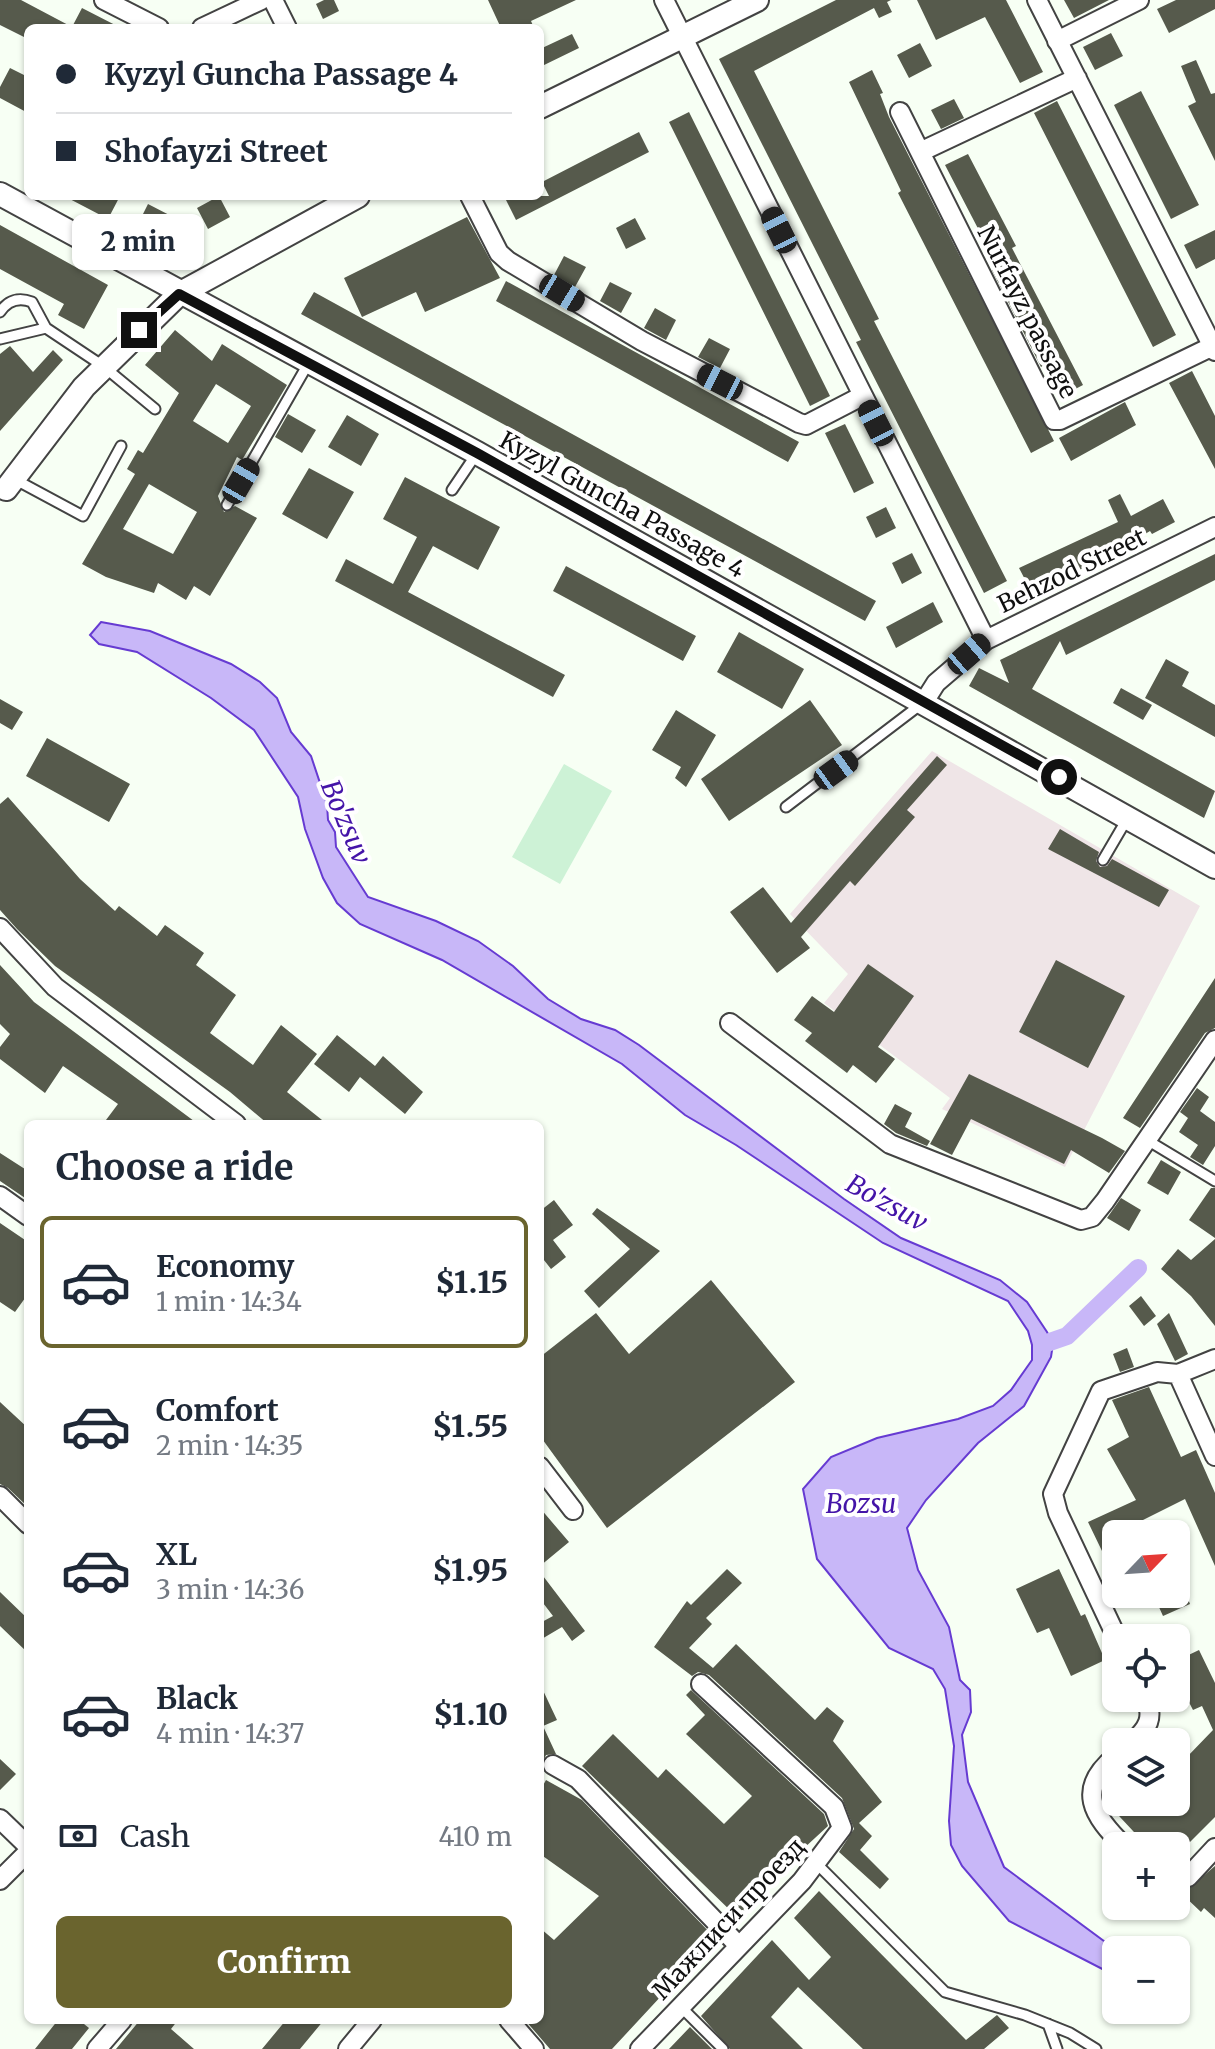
<!DOCTYPE html>
<meta charset="utf-8">
<style>
:root{--surface:#fff;--page:#f6f6f7;--text:#1f2937;--muted:#747a83;--line:#e0e1e3;--accent:#6a642e}
body{margin:0;font-family:Merriweather,serif;background:var(--page);color:var(--text);height:100vh;display:flex;flex-direction:column;font-size:30px;white-space:nowrap}
*{box-sizing:border-box;margin:0}
p{font-size:26px;color:var(--muted)}
.icon{flex:none;width:44px;height:44px;fill:none;stroke:currentColor;stroke-width:2;stroke-linecap:round;stroke-linejoin:round}
.map{position:relative;flex:1;overflow:hidden}
.side{position:absolute;left:24px;top:1120px;width:520px;height:904px;display:flex;flex-direction:column;background:var(--surface);border-radius:12px;box-shadow:0 2px 6px #0004}
.side>*{flex:none}
.top-card{position:absolute;left:24px;top:24px;width:520px;height:176px;border-radius:12px;box-shadow:0 2px 6px #0004;display:grid;align-content:center;height:176px;padding:0 32px;background:var(--surface)}
.needle{width:52px;rotate:65deg}
.controls{position:absolute;left:1102px;top:1520px;display:grid;gap:16px}
.controls a{display:grid;place-items:center;width:88px;height:88px;border-radius:12px;background:var(--surface);box-shadow:0 2px 6px #0004;font-size:40px}
.end{position:absolute;width:36px;height:36px;margin:-18px;border:10px solid #101010;background:#fff;box-shadow:0 0 0 4px #fff}
.from{border-radius:50%}
.bubble{position:absolute;height:56px;border-radius:12px;background:var(--surface);box-shadow:0 2px 6px #0004;font-size:26px;font-weight:800;line-height:56px;text-align:center}
.car{position:absolute;width:24px;height:48px;margin:-24px -12px;border-radius:10px;box-shadow:0 0 6px 2px #0007;background:linear-gradient(#222 24%,#8ab4d8 0 40%,#222 0 76%,#8ab4d8 0 86%,#222 0)}
.top-card b{display:flex;align-items:center;gap:28px;height:76px;font-size:30px}
.top-card b+b{border-top:2px solid var(--line)}
.top-card i{width:20px;height:20px;background:var(--text)}
ul{padding:0;list-style:none}
li{display:flex;align-items:center;gap:24px;height:132px;margin:0 16px 12px;padding:0 16px;border:4px solid transparent;border-radius:12px}
li div{flex:1}
li b{display:block;font-size:30px}
li em{font-style:normal;font-weight:800}
li.current{border-color:var(--accent)}
li>.icon{width:72px;height:72px;stroke-width:1.5}
h2{padding:0 32px;font-size:36px;line-height:96px}
.pay{display:flex;align-items:center;gap:20px;height:88px;padding:0 32px;font-size:30px}
.pay p{margin-inline-start:auto}
.cta{display:flex;gap:16px;margin-top:auto;padding:16px 32px}
.cta a{flex:1;height:92px;border-radius:12px;background:var(--accent);color:#fff;font-size:32px;font-weight:800;line-height:92px;text-align:center}
.map>svg:first-child{display:block}
.industrial{fill:#efe5e7}
.pitch{fill:#cdf2d6}
.water{fill:#c8b7f8;stroke:#663bd2;stroke-width:2}
.lines{fill:none;stroke-linecap:round;stroke-linejoin:round}
.canal{stroke:#c8b7f8;stroke-width:18}
.building{fill:#565a4c;fill-rule:evenodd}
.service-casing{stroke:#434343;stroke-width:13}
.minor-casing{stroke:#434343;stroke-width:22}
.tertiary-casing{stroke:#434343;stroke-width:26}
.service{stroke:#fff;stroke-width:9}
.minor{stroke:#fff;stroke-width:18}
.tertiary{stroke:#fff;stroke-width:22}
.route{stroke:#101010;stroke-width:10}
.labels{text-anchor:middle;stroke-width:8;stroke-linejoin:round;paint-order:stroke}
.street-label{font-size:24px;fill:#101010;stroke:#fff}
.water-label{font-size:26px;font-style:italic;fill:#4414a8;stroke:#fff}
</style>
<div class="map">
<svg width="1215" height="2049" viewBox="0 0 1215 2049">
<rect width="100%" height="100%" fill="#f7fff4"/>
<path class="industrial" d="M932,751l268,155 -135,261 -123,-58 8,-11 -126,-95 24,-29 -58,-60z"/>
<path class="pitch" d="M564,764l48,27 -52,93 -48,-27z"/>
<path class="water" d="M101,622l49,9 81,33 29,18 17,16 14,34 20,24 16,48 1,16 7,12 1,15 32,50 68,24 42,20 35,25 35,33 33,20 34,11 24,15 205,154 57,39 99,42 27,22 20,30 6,12 -2,13 -27,49 -46,37 -52,57 -19,28 11,42 31,57 11,53 10,10 1,22 -9,23 6,47 36,85 112,83v26l-107,-55 -47,-55 -11,-21 -2,-24 5,-75 -9,-57 -12,-20 -44,-21 -72,-89 -14,-70 28,-32 46,-19 81,-19 35,-13 18,-16 21,-30v-15l-4,-14 -20,-30 -125,-58 -147,-98 -51,-30 -63,-51 -180,-104 -82,-36 -23,-21 -14,-25 -18,-49 -7,-32 -44,-67 -43,-32 -74,-46 -38,-8 -9,-9z"/>
<g class="lines">
<path class="canal" d="M1044,1344l23,-8 71,-68"/>
</g>
<path class="building" d="M0,0h21l51,27 10,-19 39,20h-93v11l-28,-14z
M324,0h10l5,11 -16,8 -7,-15z
M488,0h88l-45,21 3,7h-33z
M836,0h55l-4,2 5,10 -13,6 -5,-10 -120,63 125,248 -5,2 133,260 -23,12 -128,-251 5,-2 -142,-281z
M917,0h89l37,72 -23,11 -35,-66 -49,23z
M1064,0h45l-35,18z
M1176,0h39v9l-46,24 -12,-24z
M1111,33l12,23 -28,14 -12,-23z
M572,34l7,14 -39,19v-18z
M920,43l12,23 -23,12 -12,-23z
M1196,60l15,34 4,-1v68l-27,-55 8,-4 -15,-36z
M10,68l18,9v36l-28,-15v-11z
M872,70l11,23 -3,1 9,23 165,324 -23,12 -133,-260 3,-2 -52,-109z
M1141,91l58,114 -28,14 -57,-114z
M954,99l10,19 -23,11 -10,-19z
M1057,101l119,234 -23,12 -119,-234z
M689,112l141,284 -20,10 -141,-284z
M639,132l10,20 -133,68 -10,-20 7,-4h36l-7,-14z
M968,154l48,92 -4,2 71,137 -23,12 -16,-32 -3,2 -49,-97 6,-3 -53,-102z
M64,196h56l-12,23z
M219,196l11,21 -22,12 -11,-21z
M148,204l29,15 -15,28 -28,-15z
M467,217l33,61 -75,34 -9,-20 -54,25 -18,-39z
M635,218l11,21 -20,10 -10,-21z
M0,225l108,60 -24,44 -26,-14 6,-11 -64,-35z
M1215,230v29l-19,10 -12,-24z
M564,256l22,11 -11,20 -21,-12z
M506,281l293,161 -11,20 -292,-161z
M610,282l22,11 -11,20 -21,-12z
M314,292l562,309 -11,20 -564,-307z
M655,308l21,12 -10,20 -22,-12z
M175,330l37,31 10,-17 65,41 -45,75 -5,-3 -19,39 6,16 11,-6 22,12 -47,78 -16,-10 -8,14 -28,-17 -4,10 -48,-16 -24,-13 53,-90 -8,-5 11,-19 5,3 36,-60 -34,-28zM216,384l35,22 -23,37 -35,-22zM149,484l48,28 -24,42 -50,-25z
M709,338l21,11 -10,19 -22,-11z
M10,346l23,26 20,-22 10,10 -63,71v-77z
M1192,371l23,45v53l-46,-86z
M1125,402l11,23 -65,36 -12,-23z
M288,414l28,16 -14,23 -27,-16z
M347,415l32,19 -18,32 -33,-19z
M845,424l29,59 -20,10 -29,-60z
M309,468l45,24 -27,47 -45,-25z
M405,477l95,50 -22,43 -45,-24 -25,46 157,83 -12,22 -218,-116 11,-22 47,25 24,-47 -34,-18z
M1120,494l11,22 32,-17 12,23 -23,12 -2,-3 -48,29 -71,31 -12,-23 99,-46 -10,-22z
M886,507l10,21 -20,10 -10,-21z
M912,553l10,20 -20,11 -10,-21z
M1215,554v26l-149,75 -6,-14 -28,48 183,102 -11,27 -235,-132 10,-18 30,15 -9,-23z
M566,566l130,70 -13,25 -130,-70z
M933,602l10,20 -47,26 -10,-21z
M739,632l65,37 -22,40 -65,-37z
M1166,659l23,13 -7,14 33,19v32l-70,-39z
M1121,688l31,17 -9,15 -30,-17z
M0,699l23,13 -11,18 -12,-7z
M810,700l32,45 -113,76 -28,-42z
M676,710l40,25 -30,52 -11,-9 6,-11 -29,-17z
M47,738l83,46 -21,38 -83,-46z
M937,756l10,9 -40,45 8,7 -60,69 -5,-5 -49,56 9,11 -33,25 -47,-61 33,-25 28,36z
M8,797l72,82 35,32 4,-5 38,30 8,-11 39,28 -8,12 40,30 -26,38 43,32 28,-40 36,29 -30,38 40,32h-59l-38,-32 -175,-126 -38,-37 -17,-19v-106z
M1060,829l39,23 -3,9 4,6 7,-1 5,-7 57,31 -10,17 -111,-58z
M1056,960l69,36 -37,72 -69,-36z
M868,964l46,32 -36,51 17,12 -19,24 -23,-18 -6,8 -42,-32 7,-8 -18,-13 18,-24 22,16z
M0,965l34,37 164,122h-95l15,-20 -55,-38 -18,27 -45,-34v-12l10,-13 -10,-10z
M1215,978v50l-10,5 -65,95 -17,-10z
M337,1035l38,31 8,-10 40,36 -18,22 -45,-37 -11,15 -35,-28z
M969,1074l133,64 23,13 -16,22 -38,-23 -7,14 -93,-45 -19,36 -22,-11z
M1197,1088l12,9 -9,14 15,11v24l-12,19 -13,-8 8,-12 -19,-13 9,-14 -8,-6z
M895,1104l17,9 -7,14 25,14 -3,5 -31,-13 -12,-9z
M0,1153l28,18v29l-28,-19z
M1161,1160l20,12 -13,23 -21,-12z
M1211,1188h4v50l-26,-18z
M1121,1198l20,12 -12,21 -22,-13z
M554,1200l19,25 -20,15 13,17 -15,12 -11,-14v-44z
M597,1208l63,43 -61,57 -15,-17 46,-42 -38,-35z
M0,1223l28,19v52l-13,18 -15,-10z
M1215,1239v87l-24,-30 -30,-27 17,-20 13,11z
M711,1280l84,102 -188,146 -67,-92v-79l56,-44 33,41z
M1141,1296l15,20 -12,10 -15,-20z
M1169,1313l19,41 -13,7 -18,-37z
M1127,1348l7,19 -14,5 -7,-18z
M1149,1387l32,70 15,-7 19,43v73l-30,-67 -60,30 2,5h-11v10l-14,7 -14,-29 48,-22 -29,-51 22,-12 -17,-37z
M0,1402l28,26v79l-20,-19 -8,-4z
M540,1508l29,34 -29,24z
M727,1569l15,14 -36,35 6,6 -23,24 24,20 23,-24 79,76 12,-13 17,14 -11,20 49,61 -23,21 13,13 -12,14 29,29 -9,10 -41,-37 15,-23 -12,-31 -133,-123 -11,-3 -6,4 -38,-29 33,-46 4,4z
M1059,1569l22,47 4,-2 20,46 -34,16 -22,-48 -12,5 -21,-44z
M540,1572l45,59 -13,10 -10,-14 -22,13v-17l13,-7 -13,-17z
M0,1592l28,27v34l-28,-27z
M1153,1594h33l4,10 -27,12z
M1199,1650l16,33v134l-39,39v-10h-29l-41,-44h70v-52l9,9 28,-29 -11,-24 -9,4 -17,-33v-16z
M540,1684l17,36 -14,6 13,28 -10,1 -6,14z
M691,1690l133,124 4,12 -38,35 3,3 -54,55 -157,-153 31,-32 45,44 8,-9 58,55 28,-28 -66,-62 19,-19 -19,-20z
M0,1759l16,15 -16,16z
M546,1780l36,20 133,138 -103,111h-62l-25,-29h15v-92l14,12 45,-44 -59,-42v-63z
M1215,1866v52l-11,-10 -3,4 -19,-18z
M819,1891l147,149 31,-25 12,13 -25,21h-121l-65,-62 -27,30 32,32h-73l-29,-33 71,-76 37,40 22,-23 -37,-39z
M58,2020h21l10,8 -17,21h-37z
M140,2020h38l-7,9 23,20h-78z
M286,2020h38l-24,29h-38z
M690,2027l22,22h-43z"/>
<g class="lines">
<g class="service-casing">
<path id="service" d="M0,312c8,-12 19,-15 32,-10l14,26
M0,339l46,-11 57,38 52,43
M16,480l67,36 38,-70
M452,490l25,-37
M227,505l81,-141
M786,807l134,-102
M1103,860l24,-41
M1147,1140l68,41
M817,1864l128,128 80,23 45,18 26,16
M680,2006l43,43
M1048,2024l9,25"/>
</g>
<g class="minor-casing">
<path id="minor" d="M104,0l55,28
M273,0l14,28
M664,0l322,640
M1037,0l178,351
M202,28l59,-28
M1057,41l82,-41
M900,112l154,308h6l155,-75
M920,152l157,-74
M470,196l29,57 9,8 134,80 157,82 7,2 56,-29
M924,702l12,-19 50,-43 229,-113
M0,928l55,59 181,137
M730,1023l160,121 191,76 11,-3 13,-16 110,-161
M0,1196l28,20
M1178,1374l37,82
M540,1467l33,43
M0,1496l28,28
M1117,1638l-59,-125 -5,-19 48,-103 56,-19 21,2 37,-15
M1133,1742c15,-14 21,-24 13,-44
M1116,1756c-41,33 -23,60 8,90
M553,1765l25,14 161,167
M0,1819l28,27
M1176,1879l12,-2 27,-29
M0,1880l28,-28
M509,2020l25,29
M97,2049l25,-29
M348,2049l24,-29
M640,2049l162,-168 40,-53 -8,-21 -133,-123"/>
</g>
<g class="tertiary-casing">
<path id="tertiary" d="M540,107l217,-107
M0,194l477,259 738,414
M6,489l78,-102 95,-93 179,-98"/>
</g>
<use href="#service" class="service"/>
<use href="#minor" class="minor"/>
<use href="#tertiary" class="tertiary"/>
</g>
<g class="lines">
<path class="route" d="M139,330l40,-36 298,159 582,324"/>
</g>
<g class="labels">
<g class="street-label">
<text transform="translate(1027 312) rotate(63)" y="8">Nurfayz passage</text>
<text transform="translate(622 505) rotate(29)" y="8">Kyzyl Guncha Passage 4</text>
<text transform="translate(1072 571) rotate(-26)" y="8">Behzod Street</text>
<text transform="translate(729 1919) rotate(-47)" y="8">Мажлиси проезд</text>
</g>
<g class="water-label">
<text transform="translate(346 822) rotate(67)" y="9">Bo'zsuv</text>
<text transform="translate(887 1203) rotate(29)" y="9">Bo'zsuv</text>
<text x="861" y="1513">Bozsu</text>
</g>
</g>
</svg>
<div class="controls">
<a><svg class="needle" viewBox="-14 -14 28 28"><path d="M0-13l5 13h-10z" fill="#e53935"/><path d="M0 13l5-13h-10z" fill="#747a83"/></svg></a>
<a><svg class="icon" aria-label="locate" viewBox="0 0 24 24"><circle cx="12" cy="12" r="6"/><path d="M12 2v4M12 18v4M2 12h4M18 12h4"/></svg></a>
<a><svg class="icon" aria-label="layers" viewBox="0 0 24 24"><path d="M12 4l9 5-9 5-9-5zM3 14l9 5 9-5"/></svg></a>
<a>+</a>
<a>−</a>
</div>
<i class="end from" style="left:1059px;top:777px"></i>
<i class="end" style="left:139px;top:330px"></i>
<div class="bubble" style="left:72px;top:214px;width:132px">2 min</div>
<i class="car" style="left:779px;top:230px;rotate:334deg"></i>
<i class="car" style="left:562px;top:293px;rotate:121deg"></i>
<i class="car" style="left:720px;top:382px;rotate:297deg"></i>
<i class="car" style="left:876px;top:423px;rotate:333deg"></i>
<i class="car" style="left:241px;top:481px;rotate:30deg"></i>
<i class="car" style="left:969px;top:654px;rotate:49deg"></i>
<i class="car" style="left:836px;top:770px;rotate:54deg"></i>
<div class="top-card">
<b><i class="from"></i>Kyzyl Guncha Passage 4</b>
<b><i></i>Shofayzi Street</b>
</div>
<section class="side">
<h2>Choose a ride</h2>
<ul>
<li class="current"><svg class="icon" aria-label="car" viewBox="0 0 24 24"><path d="M5 17H2v-5l4-1 3-4h7l3 4 3 1v5h-3M9 17h6M6 11h13"/><circle cx="7" cy="17" r="2"/><circle cx="17" cy="17" r="2"/></svg><div><b>Economy</b><p>1 min · 14:34</p></div><em>$1.15</em></li>
<li><svg class="icon" aria-label="car" viewBox="0 0 24 24"><path d="M5 17H2v-5l4-1 3-4h7l3 4 3 1v5h-3M9 17h6M6 11h13"/><circle cx="7" cy="17" r="2"/><circle cx="17" cy="17" r="2"/></svg><div><b>Comfort</b><p>2 min · 14:35</p></div><em>$1.55</em></li>
<li><svg class="icon" aria-label="car" viewBox="0 0 24 24"><path d="M5 17H2v-5l4-1 3-4h7l3 4 3 1v5h-3M9 17h6M6 11h13"/><circle cx="7" cy="17" r="2"/><circle cx="17" cy="17" r="2"/></svg><div><b>XL</b><p>3 min · 14:36</p></div><em>$1.95</em></li>
<li><svg class="icon" aria-label="car" viewBox="0 0 24 24"><path d="M5 17H2v-5l4-1 3-4h7l3 4 3 1v5h-3M9 17h6M6 11h13"/><circle cx="7" cy="17" r="2"/><circle cx="17" cy="17" r="2"/></svg><div><b>Black</b><p>4 min · 14:37</p></div><em>$1.10</em></li>
</ul>
<div class="pay"><svg class="icon" aria-label="cash" viewBox="0 0 24 24"><path d="M3 7h18v10H3z"/><circle cx="12" cy="12" r="2"/></svg>Cash<p>410 m</p></div>
<div class="cta"><a>Confirm</a></div>
</section>
</div>
